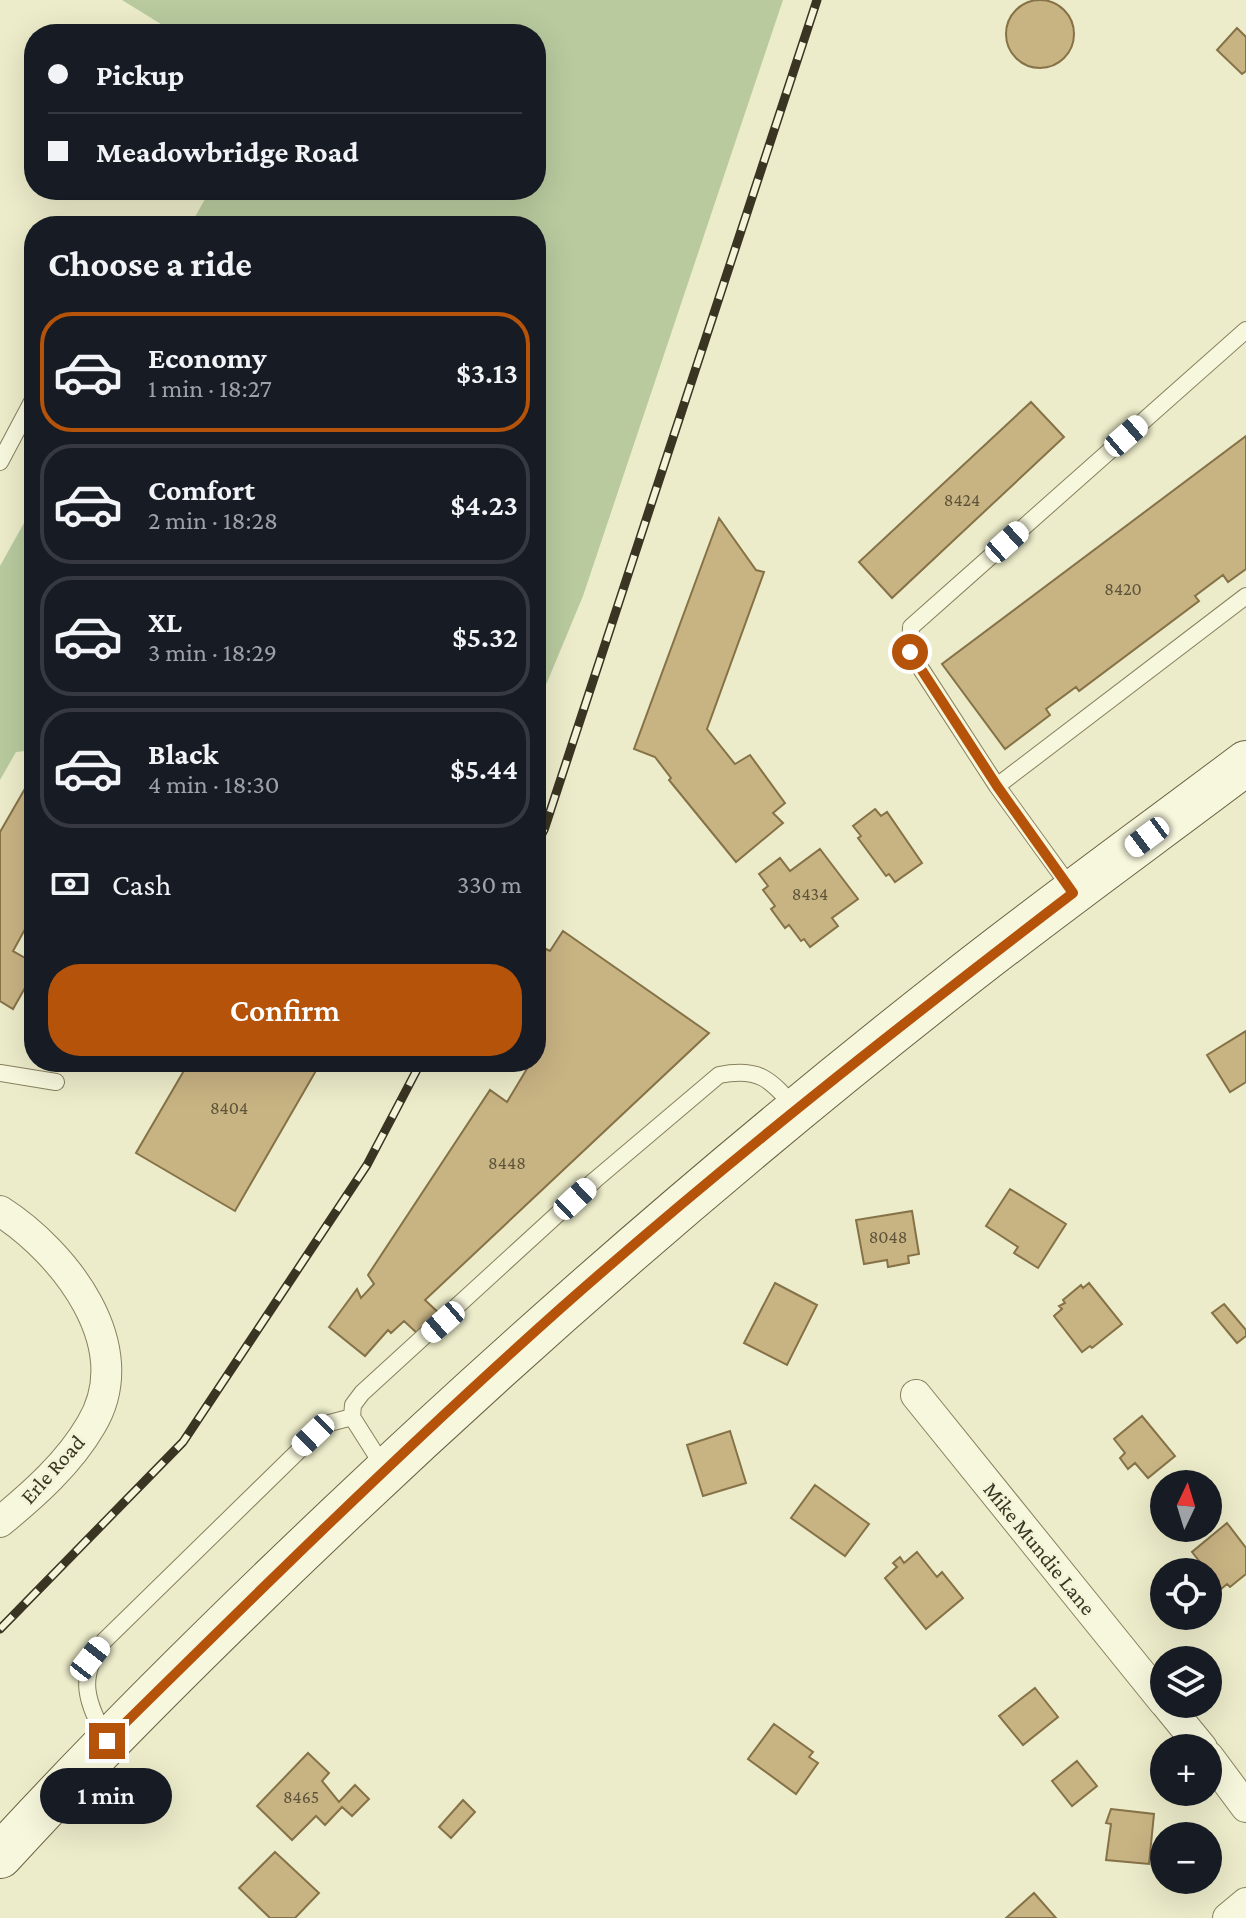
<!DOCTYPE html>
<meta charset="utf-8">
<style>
:root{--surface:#171b24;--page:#242831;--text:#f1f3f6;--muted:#9ea1a6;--line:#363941;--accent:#b45309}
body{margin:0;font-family:"Crimson Pro",serif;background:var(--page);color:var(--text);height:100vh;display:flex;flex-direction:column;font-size:30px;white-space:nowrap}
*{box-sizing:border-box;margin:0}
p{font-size:26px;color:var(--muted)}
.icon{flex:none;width:44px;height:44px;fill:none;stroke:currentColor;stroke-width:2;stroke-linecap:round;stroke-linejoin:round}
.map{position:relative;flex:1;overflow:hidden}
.details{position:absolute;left:24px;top:216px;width:522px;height:856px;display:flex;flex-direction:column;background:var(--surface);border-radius:32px;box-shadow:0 8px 32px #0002}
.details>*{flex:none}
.hud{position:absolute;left:24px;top:24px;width:522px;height:176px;border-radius:32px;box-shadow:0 8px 32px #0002;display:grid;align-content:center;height:176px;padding:0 24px;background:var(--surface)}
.needle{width:52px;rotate:4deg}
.buttons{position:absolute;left:1150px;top:1470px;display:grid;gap:16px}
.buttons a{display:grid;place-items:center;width:72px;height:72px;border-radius:50%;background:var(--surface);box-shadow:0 8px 32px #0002;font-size:40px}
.end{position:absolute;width:36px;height:36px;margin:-18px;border:10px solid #b45309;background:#fff;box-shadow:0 0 0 4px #fff}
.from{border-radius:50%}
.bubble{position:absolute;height:56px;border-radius:28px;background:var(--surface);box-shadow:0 8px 32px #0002;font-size:26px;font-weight:600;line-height:56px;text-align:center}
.car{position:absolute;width:24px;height:48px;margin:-24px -12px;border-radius:10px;box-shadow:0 0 6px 2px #0007;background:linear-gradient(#fff 24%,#345 0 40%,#fff 0 76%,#345 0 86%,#fff 0)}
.hud b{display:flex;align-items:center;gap:28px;height:76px;font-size:30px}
.hud b+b{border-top:2px solid var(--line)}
.hud i{width:20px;height:20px;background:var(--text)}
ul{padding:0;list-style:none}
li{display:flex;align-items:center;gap:24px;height:120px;margin:0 16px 12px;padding:0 8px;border:4px solid var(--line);border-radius:32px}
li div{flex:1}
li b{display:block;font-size:30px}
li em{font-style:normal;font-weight:600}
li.on{border-color:var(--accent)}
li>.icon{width:72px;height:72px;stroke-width:1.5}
h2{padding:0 24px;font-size:36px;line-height:96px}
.pay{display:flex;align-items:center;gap:20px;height:88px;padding:0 24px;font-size:30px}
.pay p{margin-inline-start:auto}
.primary-button{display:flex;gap:16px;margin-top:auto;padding:16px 24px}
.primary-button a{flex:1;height:92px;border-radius:32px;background:var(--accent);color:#fff;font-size:32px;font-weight:600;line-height:92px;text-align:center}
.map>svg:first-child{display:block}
.green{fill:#b8ca9e}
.building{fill:#c8b383;stroke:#867247;stroke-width:2}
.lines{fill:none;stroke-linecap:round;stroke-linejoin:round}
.lane-casing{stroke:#88815f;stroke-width:18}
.street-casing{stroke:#88815f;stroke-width:32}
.secondary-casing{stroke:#6a6242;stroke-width:46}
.lane{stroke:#f7f7dd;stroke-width:16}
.street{stroke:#f7f7dd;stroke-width:30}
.secondary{stroke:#f7f7dd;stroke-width:44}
.rail-casing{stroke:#3a3422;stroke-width:9}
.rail{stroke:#f4f4d9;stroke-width:6;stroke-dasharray:18;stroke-linecap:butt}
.route{stroke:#b45309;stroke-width:10}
.labels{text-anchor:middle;stroke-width:6;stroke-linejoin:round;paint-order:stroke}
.number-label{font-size:18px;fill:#5e543a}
.street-label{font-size:22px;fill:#3a3422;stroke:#f4f4d9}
</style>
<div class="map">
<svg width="1246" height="1918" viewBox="0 0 1246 1918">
<rect width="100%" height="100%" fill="#ececca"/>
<path class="green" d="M122,0h661l-200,596 -47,113v-483h-346l20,-36h326v-156h-359z
M34,505v245l-18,2 -16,28v-214z"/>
<path class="building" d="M1006 34a34 34 0 1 1 68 0a34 34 0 1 1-68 0Z
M1237,28l9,9v34l-4,3 -25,-24z
M1031,402l33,35 -172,161 -33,-36z
M1246,436v133l-18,13 -5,-7 -28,21 4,5 -120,90 -3,-4 -30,22 4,6 -45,34 -63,-85z
M719,518l37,52 8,2 -57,157 28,35 15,-9 35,48 -12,10 10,10 -47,39 -67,-82 2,-2 -16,-21 -21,-8z
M34,773v152l-5,-3 -16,29 21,12v9l-21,37 -13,-8v-169z
M875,809l6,7 6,-4 35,51 -27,19 -6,-8 -3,2 -28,-38 3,-2 -8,-10z
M820,849l38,50 -26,19 6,8 -28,21 -6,-8 -3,2 -12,-16 -4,3 -14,-19 4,-3 -12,-16 5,-4 -9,-12 21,-16 10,13z
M563,931l146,102 -284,267 17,16 -22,20 -16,-15 -13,12 -3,-3 -23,26 -36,-29 28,-38 4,9 13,-14 -6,-9 122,-185 17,12 24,-40h5v-9l7,-11 -7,-5v-63l10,-25 4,2z
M1246,1031v51l-16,10 -23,-37z
M189,1062h132l-86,149 -99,-58z
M1010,1189l56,35 -28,44 -24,-15 4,-6 -32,-21z
M912,1211l7,43 -11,2 1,7 -21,4 -1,-7 -23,4 -8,-44z
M775,1283l42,22 -30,60 -43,-22z
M1089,1283l33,41 -30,24 -2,-2 -8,6 -28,-36 8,-7 -3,-3 6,-3 -2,-3 18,-15 2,3z
M1224,1304l22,26v6l-9,7 -25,-30z
M1142,1416l33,40 -27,22 -13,-15 -7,6 -8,-11 5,-5 -11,-14z
M730,1431l16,52 -43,13 -16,-51z
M815,1485l54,39 -24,32 -54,-38z
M1227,1523l19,25v26l-16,13 -3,-3 -6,5 -29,-37z
M917,1552l20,25 5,-5 21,26 -37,31 -41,-51 12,-11 -4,-4 7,-6 4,6z
M1035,1688l23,29 -35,28 -24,-29z
M774,1724l39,28 -4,5 9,6 -22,31 -48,-35z
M308,1753l21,20 -7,8 17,21 16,-17 14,14 -17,17 -10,-9 -17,18 -9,-9 -24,24 -35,-34z
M1077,1761l20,25 -25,20 -20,-25z
M463,1800l12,12 -24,26 -12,-11z
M1111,1809l43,5 -5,50 -43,-4 5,-36 -5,-1z
M275,1852l44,41 -24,25h-25l-31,-30z
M1034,1893l22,25h-50z"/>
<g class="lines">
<g class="lane-casing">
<path id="lane" d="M0,462l34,-64
M997,786l249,-190
M1073,891l-76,-105 -87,-134 1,-25 335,-297
M0,1073l56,9
M385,1469l-33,-52 1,-12 9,-12 233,-213 124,-105c40,-8 51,4 76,33
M107,1740c-20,-38 -31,-62 -3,-99l222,-217 26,-7"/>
</g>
<g class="street-casing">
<path id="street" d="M0,1211c64,41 139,135 91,214 -22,38 -57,69 -91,97
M916,1395l248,307
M1166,1704l36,44
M1208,1756l38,51
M1228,1918l18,-15"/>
</g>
<g class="secondary-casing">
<path id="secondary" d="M0,1856c107,-117 220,-228 335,-337 198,-188 403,-366 618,-535 96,-76 195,-147 293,-221"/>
</g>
<use href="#lane" class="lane"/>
<use href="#street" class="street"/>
<use href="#secondary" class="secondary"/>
<g class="rail-casing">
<path id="rail" d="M536,845l8,-15 273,-830
M0,1629l183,-187 184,-277 54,-103"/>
</g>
<use href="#rail" class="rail"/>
</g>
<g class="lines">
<path class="route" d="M107,1741c149,-147 298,-294 454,-433 165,-146 338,-282 512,-415l-76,-107 -87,-134"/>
</g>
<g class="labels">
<g class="number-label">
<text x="962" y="506">8424</text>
<text x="1123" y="595">8420</text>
<text x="810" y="900">8434</text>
<text x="229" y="1114">8404</text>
<text x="507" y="1169">8448</text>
<text x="888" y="1243">8048</text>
<text x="301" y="1803">8465</text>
</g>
<g class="street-label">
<text transform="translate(52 1469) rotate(-48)" y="8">Erle Road</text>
<text transform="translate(1040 1548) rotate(51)" y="8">Mike Mundie Lane</text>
</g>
</g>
</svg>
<div class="buttons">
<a><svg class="needle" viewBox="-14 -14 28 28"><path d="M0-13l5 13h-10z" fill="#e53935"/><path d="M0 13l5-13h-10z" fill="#9ea1a6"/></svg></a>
<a><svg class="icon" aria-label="locate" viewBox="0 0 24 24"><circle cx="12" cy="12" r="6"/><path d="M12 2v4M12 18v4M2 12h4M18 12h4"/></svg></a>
<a><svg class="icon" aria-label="layers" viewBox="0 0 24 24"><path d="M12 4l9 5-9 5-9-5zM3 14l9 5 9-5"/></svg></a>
<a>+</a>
<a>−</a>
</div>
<i class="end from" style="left:910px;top:652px"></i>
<i class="end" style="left:107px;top:1741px"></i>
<div class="bubble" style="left:40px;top:1768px;width:132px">1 min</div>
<i class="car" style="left:1126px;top:436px;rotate:49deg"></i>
<i class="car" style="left:1007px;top:542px;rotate:48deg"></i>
<i class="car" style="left:1147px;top:837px;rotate:233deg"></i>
<i class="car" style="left:575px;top:1199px;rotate:47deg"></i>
<i class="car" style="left:443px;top:1322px;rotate:229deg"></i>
<i class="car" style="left:313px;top:1435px;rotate:226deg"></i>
<i class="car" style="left:90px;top:1659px;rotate:38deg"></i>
<div class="hud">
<b><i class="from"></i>Pickup</b>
<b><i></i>Meadowbridge Road</b>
</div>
<section class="details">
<h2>Choose a ride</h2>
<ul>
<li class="on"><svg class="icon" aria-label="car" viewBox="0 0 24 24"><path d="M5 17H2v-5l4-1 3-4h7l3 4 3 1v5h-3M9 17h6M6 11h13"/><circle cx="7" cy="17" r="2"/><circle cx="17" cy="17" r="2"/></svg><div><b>Economy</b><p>1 min · 18:27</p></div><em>$3.13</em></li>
<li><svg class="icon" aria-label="car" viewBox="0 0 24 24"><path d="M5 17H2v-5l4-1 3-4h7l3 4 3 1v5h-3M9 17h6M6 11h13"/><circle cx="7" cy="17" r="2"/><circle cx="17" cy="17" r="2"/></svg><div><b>Comfort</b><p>2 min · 18:28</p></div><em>$4.23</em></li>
<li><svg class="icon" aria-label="car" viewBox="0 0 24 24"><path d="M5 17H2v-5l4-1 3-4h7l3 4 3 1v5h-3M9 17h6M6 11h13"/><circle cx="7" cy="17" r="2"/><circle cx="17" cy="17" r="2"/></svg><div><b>XL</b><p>3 min · 18:29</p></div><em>$5.32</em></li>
<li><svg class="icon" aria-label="car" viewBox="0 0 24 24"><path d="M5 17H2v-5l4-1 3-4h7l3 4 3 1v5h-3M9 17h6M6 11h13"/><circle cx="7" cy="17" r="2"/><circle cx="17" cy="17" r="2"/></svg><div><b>Black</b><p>4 min · 18:30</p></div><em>$5.44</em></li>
</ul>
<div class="pay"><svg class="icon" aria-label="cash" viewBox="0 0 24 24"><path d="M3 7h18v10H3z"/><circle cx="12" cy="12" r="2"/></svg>Cash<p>330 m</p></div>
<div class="primary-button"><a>Confirm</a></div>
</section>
</div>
